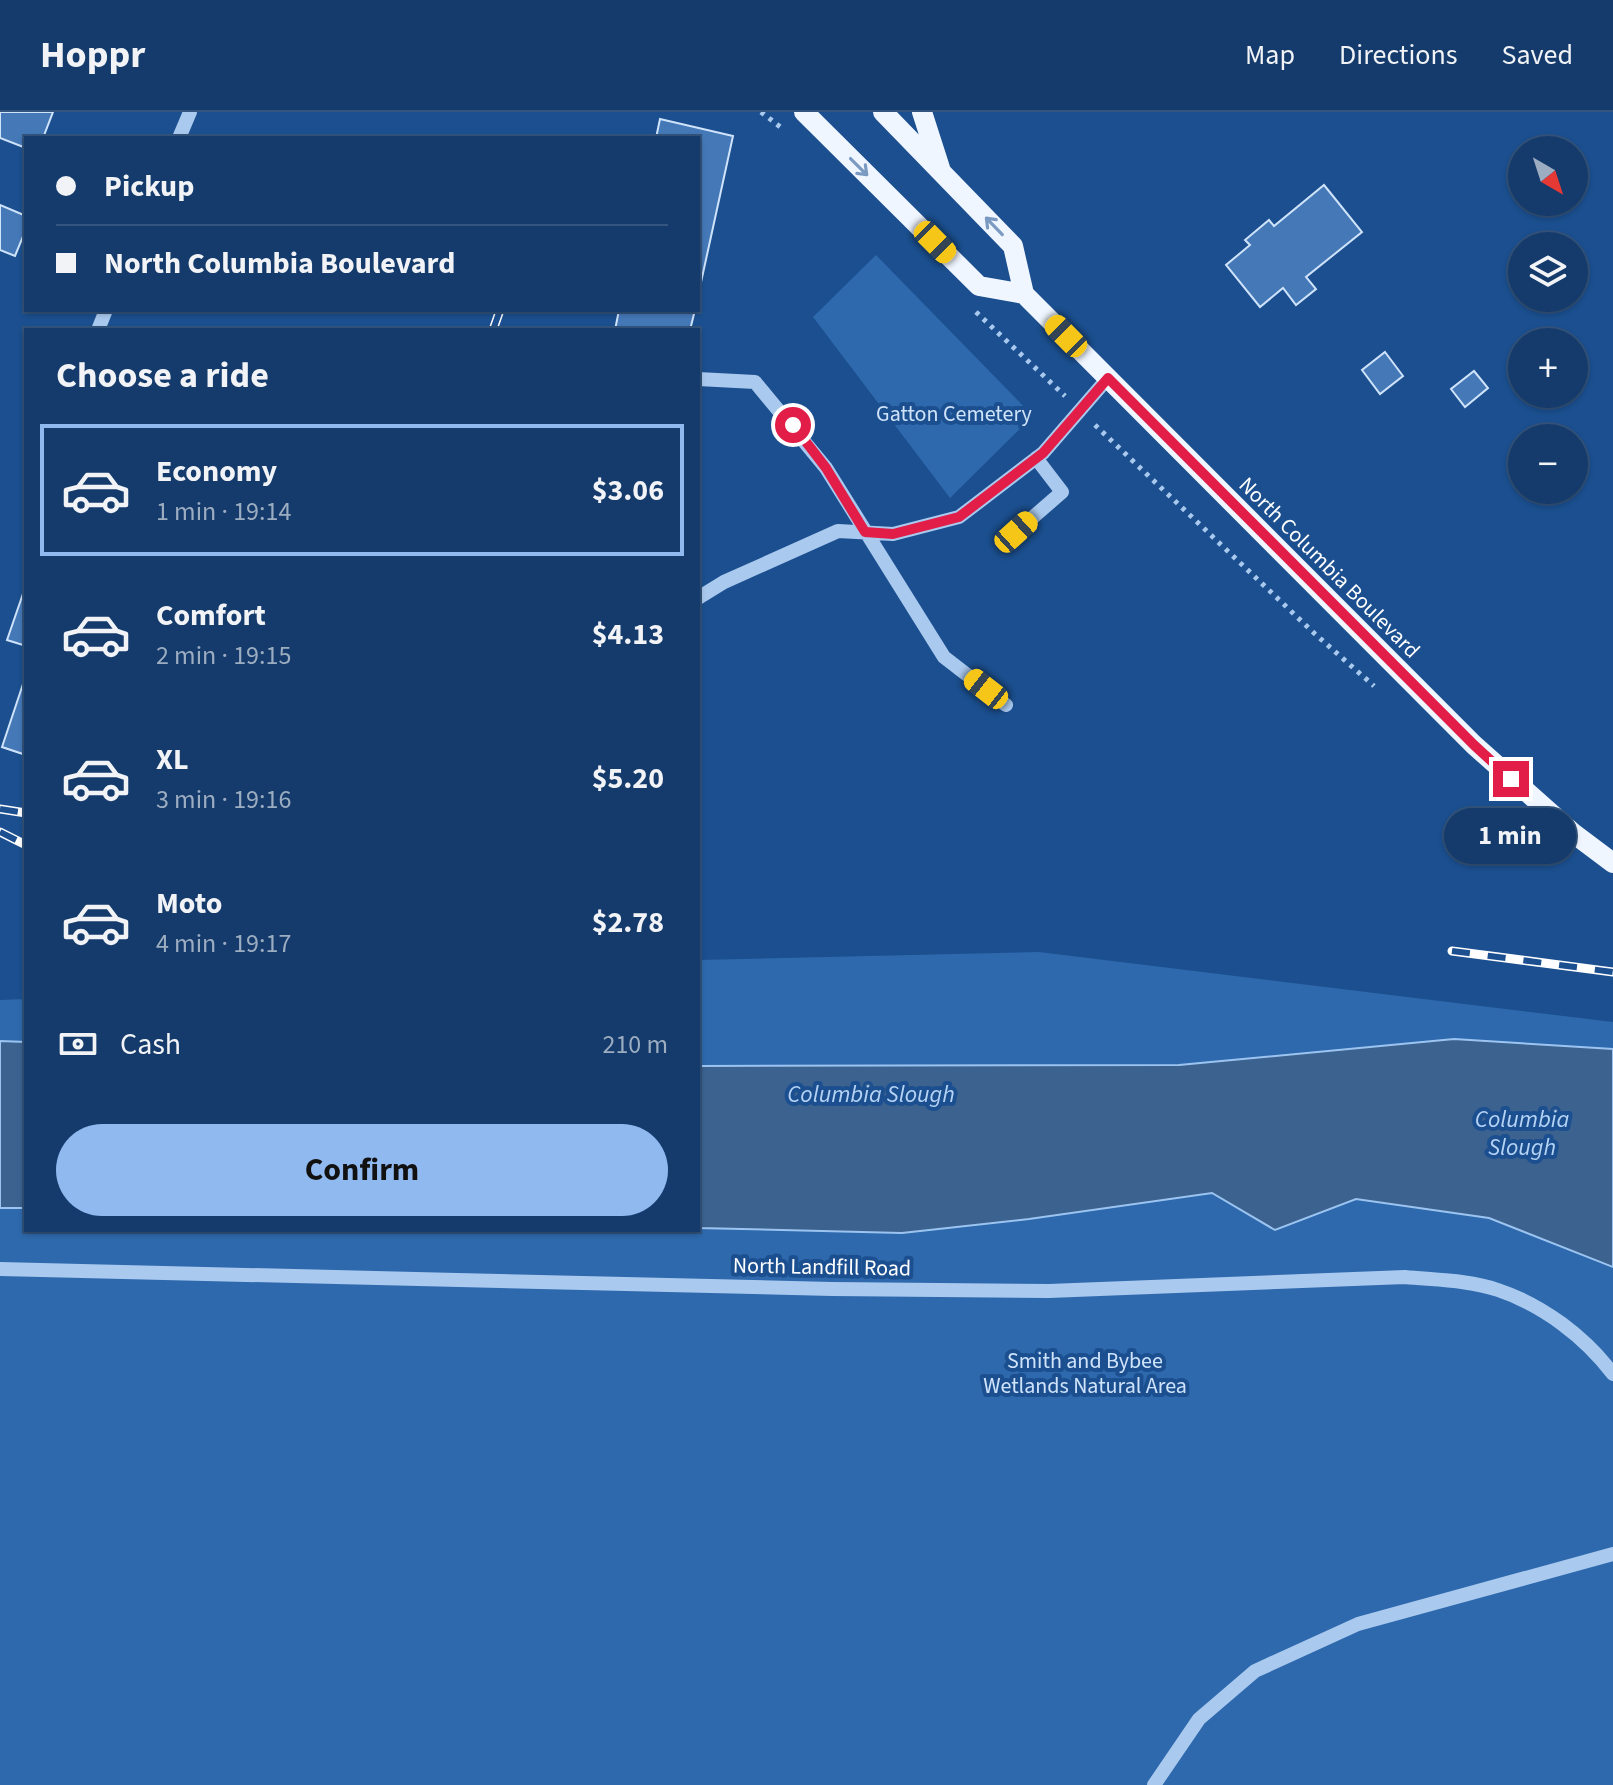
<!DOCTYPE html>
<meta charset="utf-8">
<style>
:root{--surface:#143b6b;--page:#1d4271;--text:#f1f3f6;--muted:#9dadc1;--line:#33557e;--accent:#90b9f0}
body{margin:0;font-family:"Source Sans 3",sans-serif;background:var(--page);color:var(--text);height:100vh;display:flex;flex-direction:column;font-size:30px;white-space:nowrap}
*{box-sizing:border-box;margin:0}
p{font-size:26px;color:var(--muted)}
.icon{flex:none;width:44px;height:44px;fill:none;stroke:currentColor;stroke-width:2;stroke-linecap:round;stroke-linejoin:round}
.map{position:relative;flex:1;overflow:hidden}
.sheet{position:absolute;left:24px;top:216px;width:676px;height:904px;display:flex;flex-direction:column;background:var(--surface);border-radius:0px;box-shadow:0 2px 6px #0004,0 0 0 2px var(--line)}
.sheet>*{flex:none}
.guide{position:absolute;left:24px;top:24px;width:676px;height:176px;border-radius:0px;box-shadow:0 2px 6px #0004,0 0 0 2px var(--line);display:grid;align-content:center;height:176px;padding:0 32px;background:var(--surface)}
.needle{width:52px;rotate:141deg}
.buttons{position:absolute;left:1508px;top:24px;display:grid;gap:16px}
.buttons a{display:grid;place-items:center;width:80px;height:80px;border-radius:50%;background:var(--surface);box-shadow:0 2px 6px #0004,0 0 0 2px var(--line);font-size:40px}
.end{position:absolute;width:36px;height:36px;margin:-18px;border:10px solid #e11d48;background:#fff;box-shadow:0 0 0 4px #fff}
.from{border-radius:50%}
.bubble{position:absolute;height:56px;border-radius:28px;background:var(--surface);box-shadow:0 2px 6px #0004,0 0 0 2px var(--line);font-size:26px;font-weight:700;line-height:56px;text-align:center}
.car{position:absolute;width:24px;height:48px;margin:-24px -12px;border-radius:10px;box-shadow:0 0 6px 2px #0007;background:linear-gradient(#f5c518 24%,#345 0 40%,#f5c518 0 76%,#345 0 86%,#f5c518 0)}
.guide b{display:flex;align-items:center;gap:28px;height:76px;font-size:30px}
.guide b+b{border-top:2px solid var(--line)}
.guide i{width:20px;height:20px;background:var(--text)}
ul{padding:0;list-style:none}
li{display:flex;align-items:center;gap:24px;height:132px;margin:0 16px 12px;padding:0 16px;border:4px solid transparent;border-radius:0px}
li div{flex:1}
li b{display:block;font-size:30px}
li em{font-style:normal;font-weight:700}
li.selected{border-color:var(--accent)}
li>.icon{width:72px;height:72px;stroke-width:1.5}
h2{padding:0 32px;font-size:36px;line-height:96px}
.pay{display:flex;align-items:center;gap:20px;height:88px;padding:0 32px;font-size:30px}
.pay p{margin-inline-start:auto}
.primary-button{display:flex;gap:16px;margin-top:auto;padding:16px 32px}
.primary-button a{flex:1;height:92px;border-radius:48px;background:var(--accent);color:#111;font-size:32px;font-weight:700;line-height:92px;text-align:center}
header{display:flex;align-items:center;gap:48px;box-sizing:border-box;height:112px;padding:0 40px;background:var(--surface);border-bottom:2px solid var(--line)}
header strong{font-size:38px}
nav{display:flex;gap:44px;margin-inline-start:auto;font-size:28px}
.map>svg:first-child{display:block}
.green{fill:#2e69ad}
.water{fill:#3c6290;stroke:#9cc4f0;stroke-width:2}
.building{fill:#4478b7;stroke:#cfe3fa;stroke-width:2}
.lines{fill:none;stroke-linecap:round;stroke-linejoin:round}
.path{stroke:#a9c9ee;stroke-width:5;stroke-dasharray:4 6;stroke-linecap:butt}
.minor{stroke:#a9c9ee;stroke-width:14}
.major{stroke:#f0f6ff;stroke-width:20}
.rail-casing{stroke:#fff;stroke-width:9}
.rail{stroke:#1b4f8f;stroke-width:6;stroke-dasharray:18;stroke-linecap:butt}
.oneway{stroke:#7b9ac1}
.route{stroke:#e11d48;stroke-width:10}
.labels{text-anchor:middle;stroke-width:8;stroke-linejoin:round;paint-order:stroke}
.park-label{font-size:22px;fill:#cfe3fa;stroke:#1b4f8f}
.street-label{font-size:22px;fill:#fff;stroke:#1b4f8f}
.water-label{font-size:24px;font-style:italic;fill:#b5d3f5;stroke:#1b4f8f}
</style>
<header>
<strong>Hoppr</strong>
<nav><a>Map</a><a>Directions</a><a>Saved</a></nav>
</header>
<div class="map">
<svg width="1613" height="1673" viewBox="0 0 1613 1673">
<rect width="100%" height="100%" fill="#1b4f8f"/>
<path class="green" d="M876,143l157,161 -83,82 -137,-181z
M1039,840l574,70v763h-1613v-785l26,-1v231h672v-270z"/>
<path class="water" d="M1454,927l159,10v218l-124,-49 -133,-19 -81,31 -63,-37 -183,26 -127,14 -204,-5v-162l481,-1z
M0,929l26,1v166h-26z"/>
<path class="building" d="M0,0h53l-10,26h-17v10l-26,-10z
M660,7l73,17 -35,160v-158h-42z
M1324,73l38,47 -56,45 10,12 -20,16 -13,-17 -23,19 -34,-42 24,-20 -5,-5 24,-20 5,6z
M0,93l26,11v13l-11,27 -15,-6z
M619,198h76l-5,20h-75z
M1385,240l18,24 -23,18 -18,-24z
M1474,259l14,17 -23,19 -14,-18z
M26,473v61l-19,-6z
M26,563v80l-24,-8z"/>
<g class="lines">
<path class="path" d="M761,0l22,17
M976,200l89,84
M1095,313l219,208 60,53"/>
<path class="minor" d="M179,26l11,-26
M98,218l8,-20
M698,267l57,3 71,86 118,189 62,48
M1016,420l46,-40 -26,-34
M698,486l26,-16 114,-51 55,3 66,-17 84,-64 65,-75
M0,1157l832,20 217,2 356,-14c30,3 64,3 93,13 45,15 87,47 115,84
M1154,1673l45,-66 56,-48 103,-47 255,-70"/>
<path class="major" d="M804,0l175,174 45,8
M883,0l130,134 11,48 450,451 99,88 40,30
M922,0l18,56"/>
<g class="rail-casing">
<path id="rail" d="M493,218l7,-20
M0,697l26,4
M0,720l26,13
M1452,839l161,21"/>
</g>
<use href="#rail" class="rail"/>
</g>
<defs><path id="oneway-shaft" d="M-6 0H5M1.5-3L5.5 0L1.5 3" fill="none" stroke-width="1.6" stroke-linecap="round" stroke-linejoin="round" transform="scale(2)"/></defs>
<g class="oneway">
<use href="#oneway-shaft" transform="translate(859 55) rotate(45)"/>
<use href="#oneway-shaft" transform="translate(994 114) rotate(-134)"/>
</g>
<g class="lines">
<path class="route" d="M793,313l33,43 39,64 28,2 66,-17 84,-64 65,-75 366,367 37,34"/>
</g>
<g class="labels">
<g class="park-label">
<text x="954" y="309">Gatton Cemetery</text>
<text x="1085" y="1256">Smith and Bybee<tspan x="1085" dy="25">Wetlands Natural Area</tspan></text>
</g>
<g class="street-label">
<text transform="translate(1330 455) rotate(45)" y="8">North Columbia Boulevard</text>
<text transform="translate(822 1154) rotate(1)" y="8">North Landfill Road</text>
</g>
<g class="water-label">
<text x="871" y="990">Columbia Slough</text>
<text x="1522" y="1015">Columbia<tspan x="1522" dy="28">Slough</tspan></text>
</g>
</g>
</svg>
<div class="buttons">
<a><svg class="needle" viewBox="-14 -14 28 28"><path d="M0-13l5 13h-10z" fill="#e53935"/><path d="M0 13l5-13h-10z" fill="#9dadc1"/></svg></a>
<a><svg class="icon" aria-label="layers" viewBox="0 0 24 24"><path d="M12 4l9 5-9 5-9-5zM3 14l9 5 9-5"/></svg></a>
<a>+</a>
<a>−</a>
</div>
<i class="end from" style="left:793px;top:313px"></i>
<i class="end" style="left:1511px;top:667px"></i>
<div class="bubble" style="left:1444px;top:696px;width:132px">1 min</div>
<i class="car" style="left:935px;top:130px;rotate:135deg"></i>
<i class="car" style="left:1066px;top:224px;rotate:315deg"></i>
<i class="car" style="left:1016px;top:420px;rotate:48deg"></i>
<i class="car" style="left:986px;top:577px;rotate:308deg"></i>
<div class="guide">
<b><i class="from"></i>Pickup</b>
<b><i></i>North Columbia Boulevard</b>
</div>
<section class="sheet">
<h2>Choose a ride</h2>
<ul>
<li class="selected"><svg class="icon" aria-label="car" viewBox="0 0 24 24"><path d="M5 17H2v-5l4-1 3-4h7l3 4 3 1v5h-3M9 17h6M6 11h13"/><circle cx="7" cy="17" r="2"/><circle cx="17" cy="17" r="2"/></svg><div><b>Economy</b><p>1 min · 19:14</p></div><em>$3.06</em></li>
<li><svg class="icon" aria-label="car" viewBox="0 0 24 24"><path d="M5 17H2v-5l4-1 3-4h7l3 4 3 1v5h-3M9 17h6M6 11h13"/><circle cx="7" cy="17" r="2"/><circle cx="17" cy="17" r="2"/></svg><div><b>Comfort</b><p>2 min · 19:15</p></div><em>$4.13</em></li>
<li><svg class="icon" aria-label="car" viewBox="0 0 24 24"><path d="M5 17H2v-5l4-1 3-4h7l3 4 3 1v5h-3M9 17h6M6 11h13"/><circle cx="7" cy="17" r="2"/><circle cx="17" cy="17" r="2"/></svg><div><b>XL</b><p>3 min · 19:16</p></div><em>$5.20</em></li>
<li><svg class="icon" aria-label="car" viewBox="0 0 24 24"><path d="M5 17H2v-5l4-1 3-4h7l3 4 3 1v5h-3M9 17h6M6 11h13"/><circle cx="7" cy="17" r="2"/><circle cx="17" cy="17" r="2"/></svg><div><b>Moto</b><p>4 min · 19:17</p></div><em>$2.78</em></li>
</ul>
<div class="pay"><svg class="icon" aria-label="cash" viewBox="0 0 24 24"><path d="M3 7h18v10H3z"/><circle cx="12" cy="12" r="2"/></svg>Cash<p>210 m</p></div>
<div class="primary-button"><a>Confirm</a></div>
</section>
</div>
